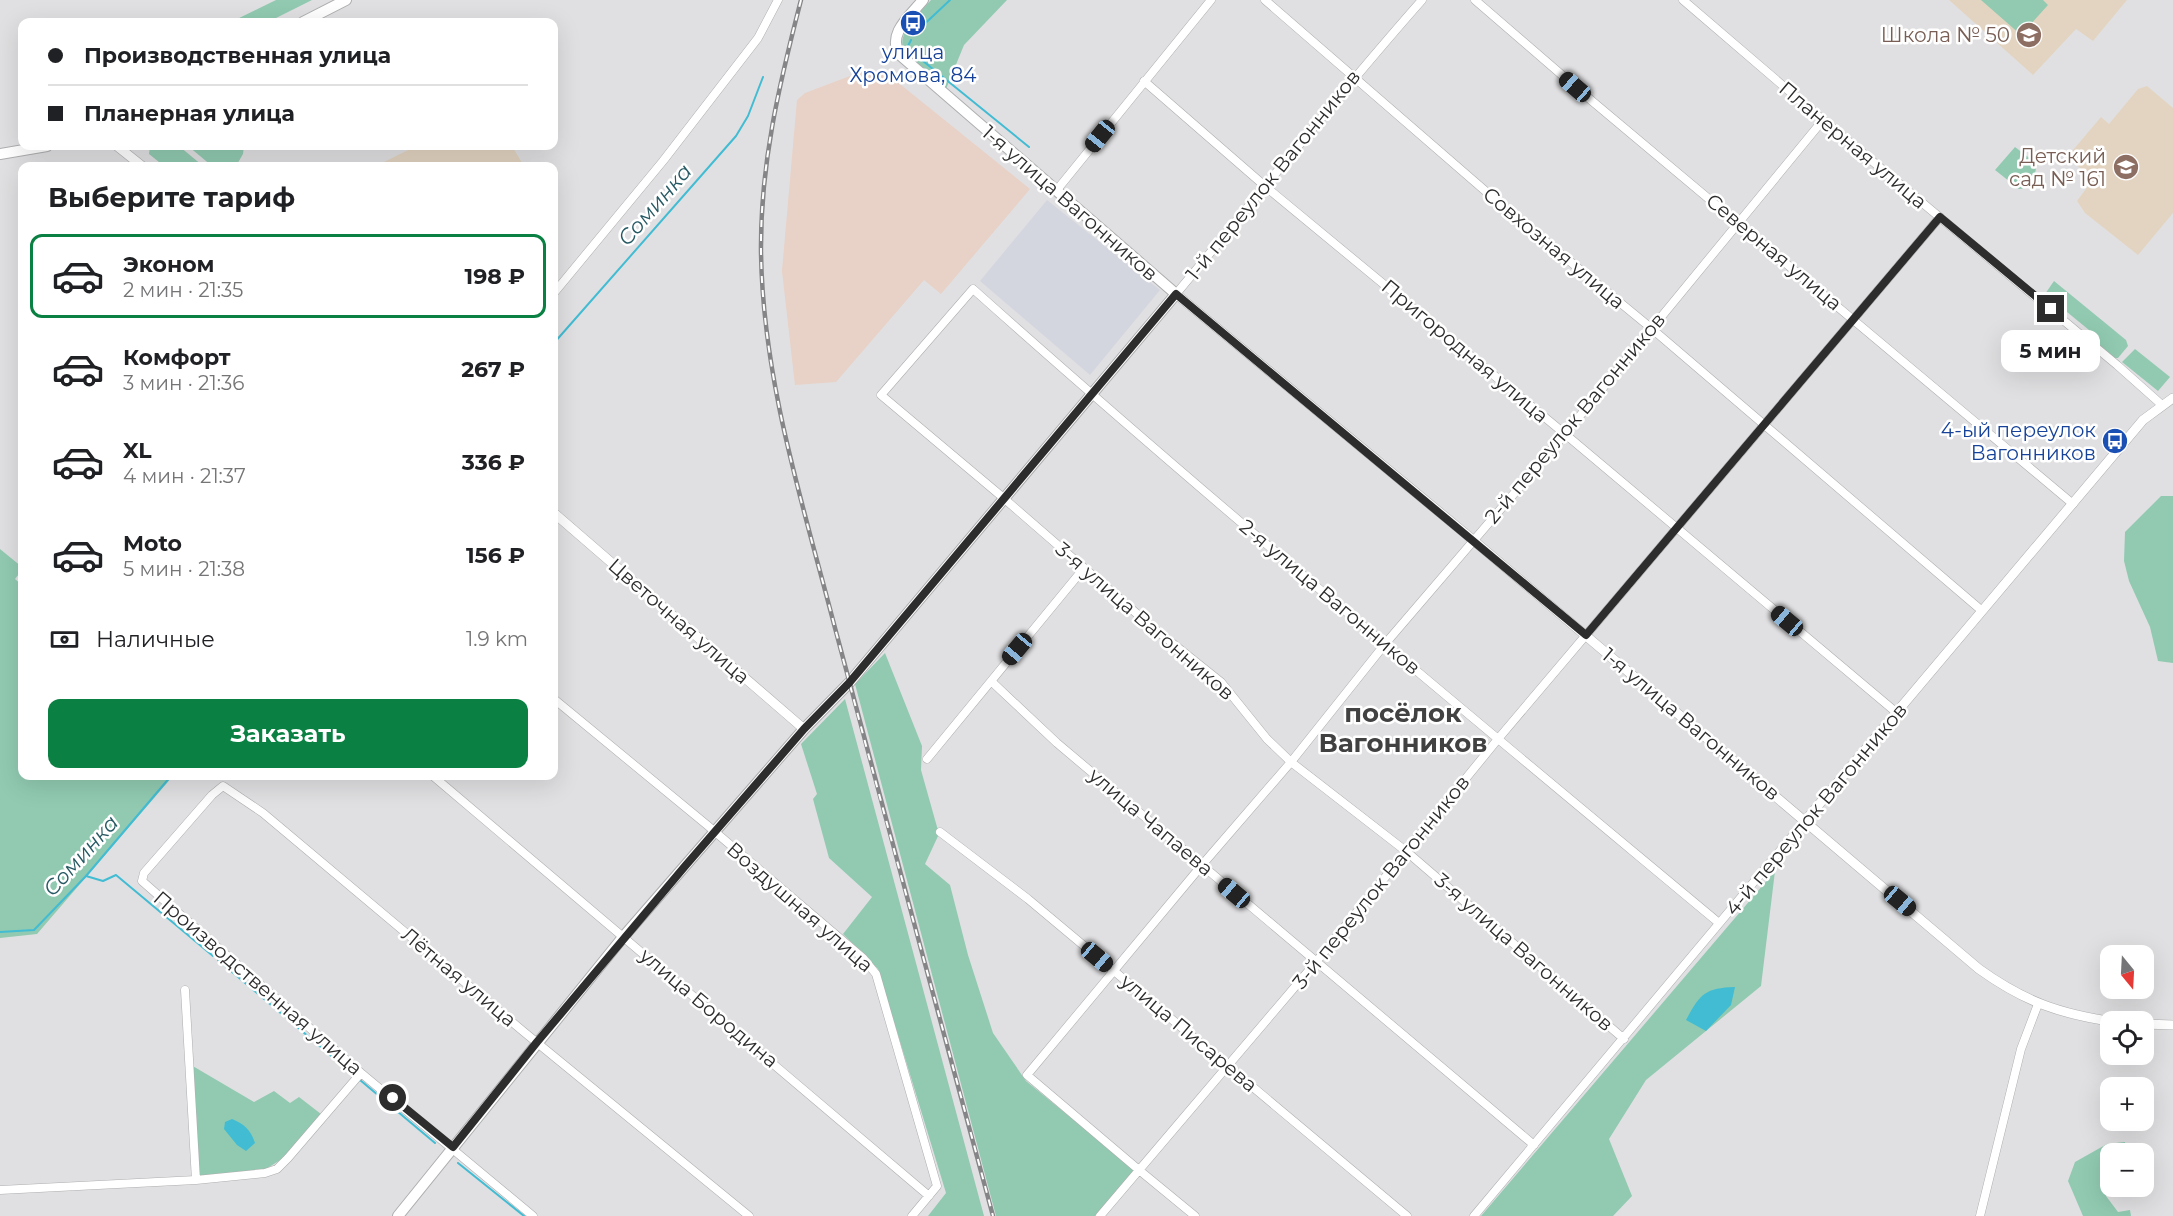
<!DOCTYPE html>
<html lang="ru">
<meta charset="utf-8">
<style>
:root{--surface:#fff;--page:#f2f2f2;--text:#202124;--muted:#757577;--line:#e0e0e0;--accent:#0b8043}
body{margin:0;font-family:Montserrat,sans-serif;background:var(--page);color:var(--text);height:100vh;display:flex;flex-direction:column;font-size:22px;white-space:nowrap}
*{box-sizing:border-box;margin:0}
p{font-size:20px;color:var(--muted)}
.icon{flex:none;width:33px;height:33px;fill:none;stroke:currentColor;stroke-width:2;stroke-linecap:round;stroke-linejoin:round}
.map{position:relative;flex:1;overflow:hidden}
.drawer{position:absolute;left:18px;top:162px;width:540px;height:618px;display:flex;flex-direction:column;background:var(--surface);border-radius:12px;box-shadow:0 6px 24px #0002}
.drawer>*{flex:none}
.banner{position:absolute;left:18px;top:18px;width:540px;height:132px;border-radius:12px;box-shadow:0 6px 24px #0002;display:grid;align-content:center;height:132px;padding:0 30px;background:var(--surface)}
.needle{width:39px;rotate:162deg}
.buttons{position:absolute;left:2100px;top:945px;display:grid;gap:12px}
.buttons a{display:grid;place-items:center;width:54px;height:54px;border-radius:12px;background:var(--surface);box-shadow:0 6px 24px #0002;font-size:30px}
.end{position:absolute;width:27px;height:27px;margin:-14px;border:8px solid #2d2d2e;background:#fff;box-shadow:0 0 0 3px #fff}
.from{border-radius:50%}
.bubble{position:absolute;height:42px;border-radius:12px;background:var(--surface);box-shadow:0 6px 24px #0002;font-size:20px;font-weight:700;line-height:42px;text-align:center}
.car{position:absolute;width:18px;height:36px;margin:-18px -9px;border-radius:8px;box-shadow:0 0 4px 2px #0007;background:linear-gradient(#222 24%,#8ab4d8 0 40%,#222 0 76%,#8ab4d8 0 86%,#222 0)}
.banner b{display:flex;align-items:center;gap:21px;height:57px;font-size:22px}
.banner b+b{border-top:2px solid var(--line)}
.banner i{width:15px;height:15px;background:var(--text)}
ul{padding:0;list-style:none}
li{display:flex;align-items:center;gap:18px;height:84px;margin:0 12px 9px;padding:0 18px;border:3px solid transparent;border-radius:12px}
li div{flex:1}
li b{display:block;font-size:22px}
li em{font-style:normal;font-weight:700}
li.active{border-color:var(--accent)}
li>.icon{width:54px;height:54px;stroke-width:1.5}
h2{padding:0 30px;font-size:27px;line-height:72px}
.pay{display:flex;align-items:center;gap:15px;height:66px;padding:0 30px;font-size:22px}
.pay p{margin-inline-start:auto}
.cta{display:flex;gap:12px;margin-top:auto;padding:12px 30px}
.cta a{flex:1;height:69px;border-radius:12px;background:var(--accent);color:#fff;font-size:24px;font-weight:700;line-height:69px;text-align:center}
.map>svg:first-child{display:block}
.built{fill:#d4d6df}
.industrial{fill:#e8d1c6}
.education{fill:#e3d4c1}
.green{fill:#91cab1}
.water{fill:#41bcd3}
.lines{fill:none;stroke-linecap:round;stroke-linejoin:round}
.stream{stroke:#41bcd3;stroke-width:2}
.minor-casing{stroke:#adaeaf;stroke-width:9}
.tertiary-casing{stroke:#adaeaf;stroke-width:10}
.secondary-casing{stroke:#adaeaf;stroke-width:12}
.minor{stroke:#fff;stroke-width:8}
.tertiary{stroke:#fff;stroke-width:9}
.secondary{stroke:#fff;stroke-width:10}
.rail-casing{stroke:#858587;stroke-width:4.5}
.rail{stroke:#fff;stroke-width:2;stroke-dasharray:7;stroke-linecap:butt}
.route{stroke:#2d2d2e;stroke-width:8}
.labels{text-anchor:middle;stroke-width:5;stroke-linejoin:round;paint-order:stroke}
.education-label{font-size:20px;fill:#785e54;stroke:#fff;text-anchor:end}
.transit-label{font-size:20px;fill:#164399;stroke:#fff}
.street-label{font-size:20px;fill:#2d2d2e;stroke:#fff}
.water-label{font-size:21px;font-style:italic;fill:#265963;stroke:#fff}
.district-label{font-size:26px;font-weight:bold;fill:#414142;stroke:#fff}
</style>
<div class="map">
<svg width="2173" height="1216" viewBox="0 0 2173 1216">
<rect width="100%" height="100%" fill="#e0e0e2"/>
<path class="built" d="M1047,200l113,90 -70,85 -110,-94z"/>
<path class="industrial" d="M866,70l19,2 145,117 -89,105 -17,-14 -88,102 -41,3 -13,-114 15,-171 8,-7z"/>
<path class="education" d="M1949,0h178l-34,41 -17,-12 -43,46z
M2147,86l26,22v105l-35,42 -53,-42 -8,-12 11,-15v-6l-2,-6 -18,-18 33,-39 8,7 29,-35z
M416,146h96l12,20h-148z"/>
<path class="green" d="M276,0h36l-44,22h-37z
M931,0h76l-43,45 -18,44 -41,-35c-11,-20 14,-40 26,-54z
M1981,0h62l5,5 -27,30z
M150,146h29l24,20h-39l-15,-12z
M188,146h56l-1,8 -7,12h-24z
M2015,147l21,16c1,11 -5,25 -17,26l-24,-19z
M2054,281l72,59 2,6 -10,12h-5l-24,-21v-7l-44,-36z
M2135,349l35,28 -12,14 -36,-29z
M2161,496h12v167l-15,-2 -8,-34 -21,-46 -5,-20 1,-29z
M0,549l22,18v3l-7,9 7,6v191h151l-136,158 -37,4z
M885,653l37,93 -1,24 18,64 -14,30 25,21 18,70 25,78 33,48 109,89 -40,46h-99l-141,-532z
M845,699l139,517h-56l18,-23 -68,-224 -35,-35 29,-37 -43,-39 -16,-59 4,-5 -16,-50z
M1775,871l-14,115 -115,94 -37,59 23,57 -19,20h-132z
M191,1065l63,37 20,-11 16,12 9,-6 22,17 -36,43 -19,12 -67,8z
M2125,1142l1,11 -16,1 1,32 -5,10 12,16 12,-2 1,6h-48l-15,-35 7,-19 32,-18z"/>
<path class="water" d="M1735,987l-4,18 -25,26 -20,-11c14,-26 19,-32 49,-33z
M232,1119c12,5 19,11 23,24l-9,8 -9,-6 -13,-16 1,-7z"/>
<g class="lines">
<path class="stream" d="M915,33l35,-33
M911,40l-4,8 122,99
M554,343l182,-207 12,-20 15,-39
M86,876l17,5 13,-6 97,81
M0,932l34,-2 52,-54 85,-100
M218,960l137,116
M360,1080l75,63
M458,1163l66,53"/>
<g class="minor-casing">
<path id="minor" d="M1265,0l240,208 146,120 330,282
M1475,0l117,101 481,403
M1683,0l140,120 294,245 45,40
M1144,81l122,106 299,247 332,279
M1056,191l155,-191
M554,293l109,-132 95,-123 20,-38
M1176,294c82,-98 161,-198 246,-294
M991,681l66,62 477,402
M554,699l153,126 156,133 13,16 61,212 -25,30
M927,759l157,-191
M433,776l496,420
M940,832l88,67 379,317
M185,990l11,190
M1624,1039l-217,-187 -116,-90 -24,-23 -46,-57 -70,-56 -151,-131 -119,-100 92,-106c243,217 495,425 746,634
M0,1190l196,-10 69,-7 12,-4 11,-11 73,-85
M533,1216l-172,-143 -219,-192 2,-8 68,-78 11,-9 40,27 261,219 225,184
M1100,1216l216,-254 182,-223 442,-522
M1195,1216l-56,-46 -112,-95 175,-210 89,-103 94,-118 180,-210 258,-314
M1474,1216l331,-395
M1980,1216l41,-167 17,-45"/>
</g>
<g class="tertiary-casing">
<path id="tertiary" d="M117,146l25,20
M1176,294l297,246 506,429c46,33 81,45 136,53
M554,513l250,216
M1805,821l338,-401 30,-22
M2144,1024l29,1"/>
</g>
<g class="secondary-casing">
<path id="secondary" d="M303,22l43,-22
M0,154l47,-8
M398,1216l226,-280 180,-207 45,-46 327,-389 -276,-239c-14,-21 11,-40 23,-55"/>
</g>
<use href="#minor" class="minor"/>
<use href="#tertiary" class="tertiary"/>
<use href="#secondary" class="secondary"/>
<g class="rail-casing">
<path id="rail" d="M801,0c-22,85 -41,165 -40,253 2,129 42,251 74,375 51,196 106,392 158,588"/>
</g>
<use href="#rail" class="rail"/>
</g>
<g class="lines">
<path class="route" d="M393,1098l60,49 84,-105 149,-177 118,-136 45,-46 327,-389 410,341 354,-418 111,92"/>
</g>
<defs>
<g id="bus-disc" transform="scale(1.35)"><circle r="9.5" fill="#1a4fb4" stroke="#fff"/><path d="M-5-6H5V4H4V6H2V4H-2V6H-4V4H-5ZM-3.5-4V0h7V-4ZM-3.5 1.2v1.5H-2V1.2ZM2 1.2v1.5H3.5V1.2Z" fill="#fff"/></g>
<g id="school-disc" transform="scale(1.35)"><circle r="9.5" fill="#8d6e63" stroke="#fff"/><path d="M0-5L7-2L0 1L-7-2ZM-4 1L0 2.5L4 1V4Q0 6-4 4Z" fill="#fff"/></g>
</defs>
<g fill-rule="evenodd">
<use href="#bus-disc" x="913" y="23"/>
<use href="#school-disc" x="2029" y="35"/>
<use href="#school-disc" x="2126" y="167"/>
<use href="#bus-disc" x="2115" y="441"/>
</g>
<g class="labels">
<g class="education-label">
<text x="2010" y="42">Школа № 50</text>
<text x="2106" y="163">Детский<tspan x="2106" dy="23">сад № 161</tspan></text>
</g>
<g class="transit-label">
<text x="913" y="59">улица<tspan x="913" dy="23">Хромова, 84</tspan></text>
<text x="2096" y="437" text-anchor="end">4-ый переулок<tspan x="2096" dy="23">Вагонников</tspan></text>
</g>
<g class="street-label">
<text transform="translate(1853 145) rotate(40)" y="7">Планерная улица</text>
<text transform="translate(1273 175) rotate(-51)" y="7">1-й переулок Вагонников</text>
<text transform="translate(1070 203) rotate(41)" y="7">1-я улица Вагонников</text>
<text transform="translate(1554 248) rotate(40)" y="7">Совхозная улица</text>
<text transform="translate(1774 252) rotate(40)" y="7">Северная улица</text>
<text transform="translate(1465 351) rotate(40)" y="7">Пригородная улица</text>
<text transform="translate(1575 418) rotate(-50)" y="7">2-й переулок Вагонников</text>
<text transform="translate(1330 597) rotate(40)" y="7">2-я улица Вагонников</text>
<text transform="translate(679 621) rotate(41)" y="7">Цветочная улица</text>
<text transform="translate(1145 621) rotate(41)" y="7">3-я улица Вагонников</text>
<text transform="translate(1691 724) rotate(40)" y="7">1-я улица Вагонников</text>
<text transform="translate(1816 809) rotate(-50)" y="7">4-й переулок Вагонников</text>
<text transform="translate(1151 822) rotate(40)" y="7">улица Чапаева</text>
<text transform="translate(1381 882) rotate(-51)" y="7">3-й переулок Вагонников</text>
<text transform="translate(800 907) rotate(41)" y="7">Воздушная улица</text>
<text transform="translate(1524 952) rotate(41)" y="7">3-я улица Вагонников</text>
<text transform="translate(459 977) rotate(40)" y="7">Лётная улица</text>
<text transform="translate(258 983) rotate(41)" y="7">Производственная улица</text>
<text transform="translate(709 1008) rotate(40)" y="7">улица Бородина</text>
<text transform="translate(1189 1033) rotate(40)" y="7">улица Писарева</text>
</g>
<g class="water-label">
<text transform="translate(655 205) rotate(-49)" y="7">Соминка</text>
<text transform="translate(81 856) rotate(-48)" y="7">Соминка</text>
</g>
<g class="district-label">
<text x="1403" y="722">посёлок<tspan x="1403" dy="30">Вагонников</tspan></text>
</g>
</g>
</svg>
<div class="buttons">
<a><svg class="needle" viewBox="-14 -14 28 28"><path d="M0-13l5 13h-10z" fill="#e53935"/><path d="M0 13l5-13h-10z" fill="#757577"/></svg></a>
<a><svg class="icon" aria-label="locate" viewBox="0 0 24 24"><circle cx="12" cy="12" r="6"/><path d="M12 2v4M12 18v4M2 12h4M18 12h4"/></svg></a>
<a>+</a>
<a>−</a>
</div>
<i class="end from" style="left:393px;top:1098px"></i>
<i class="end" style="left:2051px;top:309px"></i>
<div class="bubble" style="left:2001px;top:330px;width:99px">5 мин</div>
<i class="car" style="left:1575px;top:87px;rotate:311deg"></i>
<i class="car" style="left:1100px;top:136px;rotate:219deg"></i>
<i class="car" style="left:1787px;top:621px;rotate:310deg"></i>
<i class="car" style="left:1017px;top:649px;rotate:220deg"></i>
<i class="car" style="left:1234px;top:893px;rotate:310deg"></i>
<i class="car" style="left:1900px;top:901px;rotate:130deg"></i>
<i class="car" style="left:1097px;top:957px;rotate:130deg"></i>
<div class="banner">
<b><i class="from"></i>Производственная улица</b>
<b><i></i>Планерная улица</b>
</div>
<section class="drawer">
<h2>Выберите тариф</h2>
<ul>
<li class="active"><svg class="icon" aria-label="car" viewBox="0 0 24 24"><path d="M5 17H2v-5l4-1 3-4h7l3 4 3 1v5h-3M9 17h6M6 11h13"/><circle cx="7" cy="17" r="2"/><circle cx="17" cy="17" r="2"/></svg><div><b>Эконом</b><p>2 мин · 21:35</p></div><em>198 ₽</em></li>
<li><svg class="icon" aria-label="car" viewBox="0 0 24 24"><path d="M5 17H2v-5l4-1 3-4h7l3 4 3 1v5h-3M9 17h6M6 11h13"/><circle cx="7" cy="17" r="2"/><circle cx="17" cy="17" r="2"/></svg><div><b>Комфорт</b><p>3 мин · 21:36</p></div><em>267 ₽</em></li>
<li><svg class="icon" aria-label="car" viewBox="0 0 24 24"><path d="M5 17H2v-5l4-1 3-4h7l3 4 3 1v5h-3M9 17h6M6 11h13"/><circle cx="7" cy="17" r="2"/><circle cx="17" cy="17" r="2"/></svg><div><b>XL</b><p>4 мин · 21:37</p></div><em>336 ₽</em></li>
<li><svg class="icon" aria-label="car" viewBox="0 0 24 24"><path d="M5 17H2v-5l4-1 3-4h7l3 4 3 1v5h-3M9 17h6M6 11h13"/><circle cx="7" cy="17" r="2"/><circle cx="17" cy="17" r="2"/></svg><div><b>Moto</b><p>5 мин · 21:38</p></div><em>156 ₽</em></li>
</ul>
<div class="pay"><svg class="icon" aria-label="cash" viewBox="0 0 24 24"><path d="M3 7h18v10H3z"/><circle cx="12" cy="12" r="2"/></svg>Наличные<p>1.9 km</p></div>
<div class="cta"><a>Заказать</a></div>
</section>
</div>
